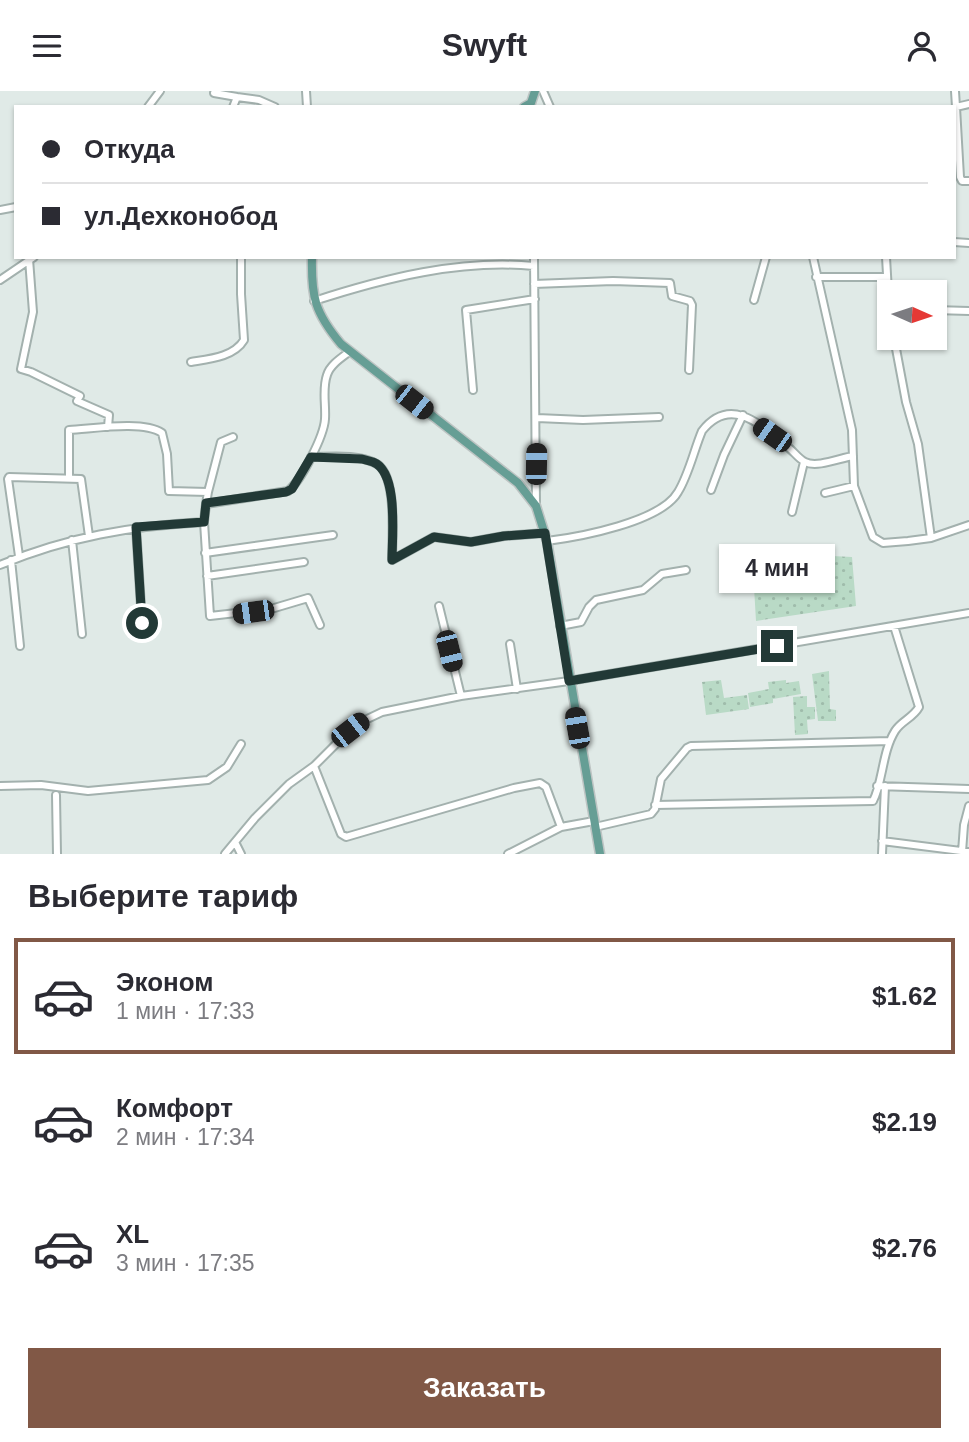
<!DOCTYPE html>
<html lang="ru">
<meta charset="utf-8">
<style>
:root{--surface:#fff;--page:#f7f7f7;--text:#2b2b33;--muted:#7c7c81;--line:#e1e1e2;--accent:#815846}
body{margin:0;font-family:Helvetica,sans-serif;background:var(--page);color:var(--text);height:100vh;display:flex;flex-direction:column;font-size:26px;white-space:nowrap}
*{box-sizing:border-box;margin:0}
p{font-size:23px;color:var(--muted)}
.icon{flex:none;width:38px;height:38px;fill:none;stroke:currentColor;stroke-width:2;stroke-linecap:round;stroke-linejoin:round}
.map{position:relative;height:763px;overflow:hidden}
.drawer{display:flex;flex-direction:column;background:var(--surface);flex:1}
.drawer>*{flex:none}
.hud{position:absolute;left:14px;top:14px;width:942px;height:154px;border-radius:0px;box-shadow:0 2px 5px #0004;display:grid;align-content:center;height:154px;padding:0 28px;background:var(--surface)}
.needle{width:46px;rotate:93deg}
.tools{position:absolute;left:877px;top:189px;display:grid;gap:14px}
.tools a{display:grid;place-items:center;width:70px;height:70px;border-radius:0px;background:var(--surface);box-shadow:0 2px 5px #0004;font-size:35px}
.end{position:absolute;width:32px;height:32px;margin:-16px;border:9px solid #223936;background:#fff;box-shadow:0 0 0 4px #fff}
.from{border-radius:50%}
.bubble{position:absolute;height:49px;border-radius:0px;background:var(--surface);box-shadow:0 2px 5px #0004;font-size:23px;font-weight:700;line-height:49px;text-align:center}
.car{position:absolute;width:21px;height:42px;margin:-21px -10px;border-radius:9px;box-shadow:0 0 5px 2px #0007;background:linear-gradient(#222 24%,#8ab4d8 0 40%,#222 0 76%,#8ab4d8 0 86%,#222 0)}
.hud b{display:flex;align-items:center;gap:24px;height:66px;font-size:26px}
.hud b+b{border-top:2px solid var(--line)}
.hud i{width:18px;height:18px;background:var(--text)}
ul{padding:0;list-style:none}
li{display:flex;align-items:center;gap:21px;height:116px;margin:0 14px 10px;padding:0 14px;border:4px solid transparent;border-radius:0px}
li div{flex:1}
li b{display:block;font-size:26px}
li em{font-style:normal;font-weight:700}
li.active{border-color:var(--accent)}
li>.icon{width:63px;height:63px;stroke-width:1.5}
h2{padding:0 28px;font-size:32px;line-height:84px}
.action{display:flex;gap:14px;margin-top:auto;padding:14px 28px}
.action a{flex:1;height:80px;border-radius:0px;background:var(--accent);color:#fff;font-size:28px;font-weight:700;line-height:80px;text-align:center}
header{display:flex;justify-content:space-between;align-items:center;height:91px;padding:0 28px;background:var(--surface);font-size:32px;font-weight:700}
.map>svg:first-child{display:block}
.grass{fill:url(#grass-dots)}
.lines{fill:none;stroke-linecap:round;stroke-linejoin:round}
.minor-casing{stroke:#a3b1ae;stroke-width:10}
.major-casing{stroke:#bdc4c3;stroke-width:11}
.minor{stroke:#fff;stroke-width:6}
.major{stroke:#669e95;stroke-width:8}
.route{stroke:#223936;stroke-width:9}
</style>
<header><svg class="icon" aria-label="menu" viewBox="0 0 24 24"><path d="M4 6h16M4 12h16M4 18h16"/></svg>Swyft<svg class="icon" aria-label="person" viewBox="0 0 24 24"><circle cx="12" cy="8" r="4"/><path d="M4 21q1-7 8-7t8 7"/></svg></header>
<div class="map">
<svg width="969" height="763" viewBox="0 0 969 763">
<defs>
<pattern id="grass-dots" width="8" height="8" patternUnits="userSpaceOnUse" patternTransform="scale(1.75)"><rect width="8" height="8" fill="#b9dac6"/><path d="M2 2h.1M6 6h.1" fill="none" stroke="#9fbcab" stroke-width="1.8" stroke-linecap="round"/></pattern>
</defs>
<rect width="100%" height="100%" fill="#e0eae7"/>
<path class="grass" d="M756,455l35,8 61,3 4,49 -100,15 -2,-34h-31v-31l23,6z
M829,580l1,38 6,1v11h-18l-6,-47z
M721,589l3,18 23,-3 2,14 -43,6 -4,-33z
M786,589v3l13,-2 2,13 -28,5v4l-23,4 -2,-14 21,-4 -1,-7z
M807,605v11h8v12l-8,1 1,14 -13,1 -2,-38z"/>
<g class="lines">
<g class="minor-casing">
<path id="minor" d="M306,0l1,16
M543,0l7,16
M955,0l1,16
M214,2l23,4
M969,13l-13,3 4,70 2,4h7
M148,16l12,-16
M233,16l4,-10 22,3 16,7
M0,119l16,-3
M954,151l15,1
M534,166l2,249
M813,166l39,173 2,56 19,51 10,6 25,-2 23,-3 38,-13
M886,166l3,52
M29,168l4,53 -12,57 10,3 49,24 -3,5 32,14 -1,12
M816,186h71
M0,189l34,-23
M534,193l79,-3 57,2 2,13 18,5 2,4 -3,65
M754,209l12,-43
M314,210c71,-23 146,-42 220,-35
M934,219l35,1
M894,247l12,64 12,42 13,94
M191,271c18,-3 43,-5 53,-22l-3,-46v-37
M473,299l-7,-80 69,-11
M537,327l46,2 76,-3
M311,366c20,0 46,-3 64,6 23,10 17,75 17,97l42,-23 37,5 33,-6 41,-3
M69,386v-47c23,-1 74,-10 93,3l5,21 2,37 39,1 -2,12 82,-13c13,-10 36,-55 37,-72 1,-15 -3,-30 2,-44 3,-10 14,-17 22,-23
M711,399l13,-35 19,-40
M208,401l13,-50 12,-5
M825,402l29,-7
M206,413l-2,18 6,94 61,-7 37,-11 12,27
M792,421l12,-50
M136,436l6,96
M72,449l10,94
M547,450c32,-4 114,-19 131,-49 11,-18 16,-42 24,-61 29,-37 60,-5 87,17 5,4 10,11 16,14 12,6 35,-4 48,-6
M205,462l128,-18
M19,465l-11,-77 1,-2 72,2 8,57
M11,469l9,86
M0,474c67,-28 131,-39 204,-43
M207,485l97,-14
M439,515l22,90
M560,535l21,-4 8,-15 7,-7 47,-10 19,-16 24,-4
M510,553l7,45
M314,675l27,68 5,3 168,-49 26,-5 6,4 15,40 33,-6
M0,695l41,-1 47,6 120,-11 19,-13 14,-23
M877,695l92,3
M56,704l1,59
M655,714l218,-4c10,-19 9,-49 22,-70 6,-10 18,-13 24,-24l-25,-81
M595,736l56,-13 4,-5 6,-30 26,-31 4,-2 199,-5
M882,750l87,11
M235,751l6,12
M962,761l2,-27 5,-19
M225,763l30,-36 34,-34 25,-18 36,-36 13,-9 19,-9 79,-16 108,-15 400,-68
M508,763l53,-27
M882,763l3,-68"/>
</g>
<g class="major-casing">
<path id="major" d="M524,16l7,-4 4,-12
M312,166c-1,40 3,56 29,87l177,139 18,23 11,35 53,313"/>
</g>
<use href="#minor" class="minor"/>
<use href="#major" class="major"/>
</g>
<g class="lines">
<path class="route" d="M142,532l-6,-96 68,-5 2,-19 80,-11 6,-3 19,-32 51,2 11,3c26,10 19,75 19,98l42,-23 37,5 33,-6 41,-3 24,148 208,-35"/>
</g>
</svg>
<div class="tools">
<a><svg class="needle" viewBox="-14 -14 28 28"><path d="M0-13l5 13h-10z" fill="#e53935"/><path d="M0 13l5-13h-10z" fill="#7c7c81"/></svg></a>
</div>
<i class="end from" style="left:142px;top:532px"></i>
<i class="end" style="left:777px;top:555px"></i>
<div class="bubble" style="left:719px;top:453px;width:116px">4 мин</div>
<i class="car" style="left:414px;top:311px;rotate:128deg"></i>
<i class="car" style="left:772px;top:344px;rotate:305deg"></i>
<i class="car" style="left:536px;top:373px;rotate:1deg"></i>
<i class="car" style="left:253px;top:521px;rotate:262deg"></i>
<i class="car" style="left:449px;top:560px;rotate:166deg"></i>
<i class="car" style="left:577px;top:637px;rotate:350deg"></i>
<i class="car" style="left:350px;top:639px;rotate:52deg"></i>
<div class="hud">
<b><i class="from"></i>Откуда</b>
<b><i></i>ул.Дехконобод</b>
</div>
</div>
<section class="drawer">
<h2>Выберите тариф</h2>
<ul>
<li class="active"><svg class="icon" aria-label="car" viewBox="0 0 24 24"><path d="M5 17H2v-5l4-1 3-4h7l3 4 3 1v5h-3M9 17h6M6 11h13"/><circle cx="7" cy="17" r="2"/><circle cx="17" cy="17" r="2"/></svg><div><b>Эконом</b><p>1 мин · 17:33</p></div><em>$1.62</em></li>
<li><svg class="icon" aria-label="car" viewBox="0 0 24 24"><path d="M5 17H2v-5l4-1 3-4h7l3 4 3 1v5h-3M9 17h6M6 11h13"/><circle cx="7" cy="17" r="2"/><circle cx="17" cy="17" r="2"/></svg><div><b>Комфорт</b><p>2 мин · 17:34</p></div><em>$2.19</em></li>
<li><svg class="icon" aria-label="car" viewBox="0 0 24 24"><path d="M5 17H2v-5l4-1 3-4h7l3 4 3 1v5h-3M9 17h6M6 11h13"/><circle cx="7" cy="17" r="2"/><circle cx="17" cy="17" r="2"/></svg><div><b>XL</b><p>3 мин · 17:35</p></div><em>$2.76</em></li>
</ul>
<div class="action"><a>Заказать</a></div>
</section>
